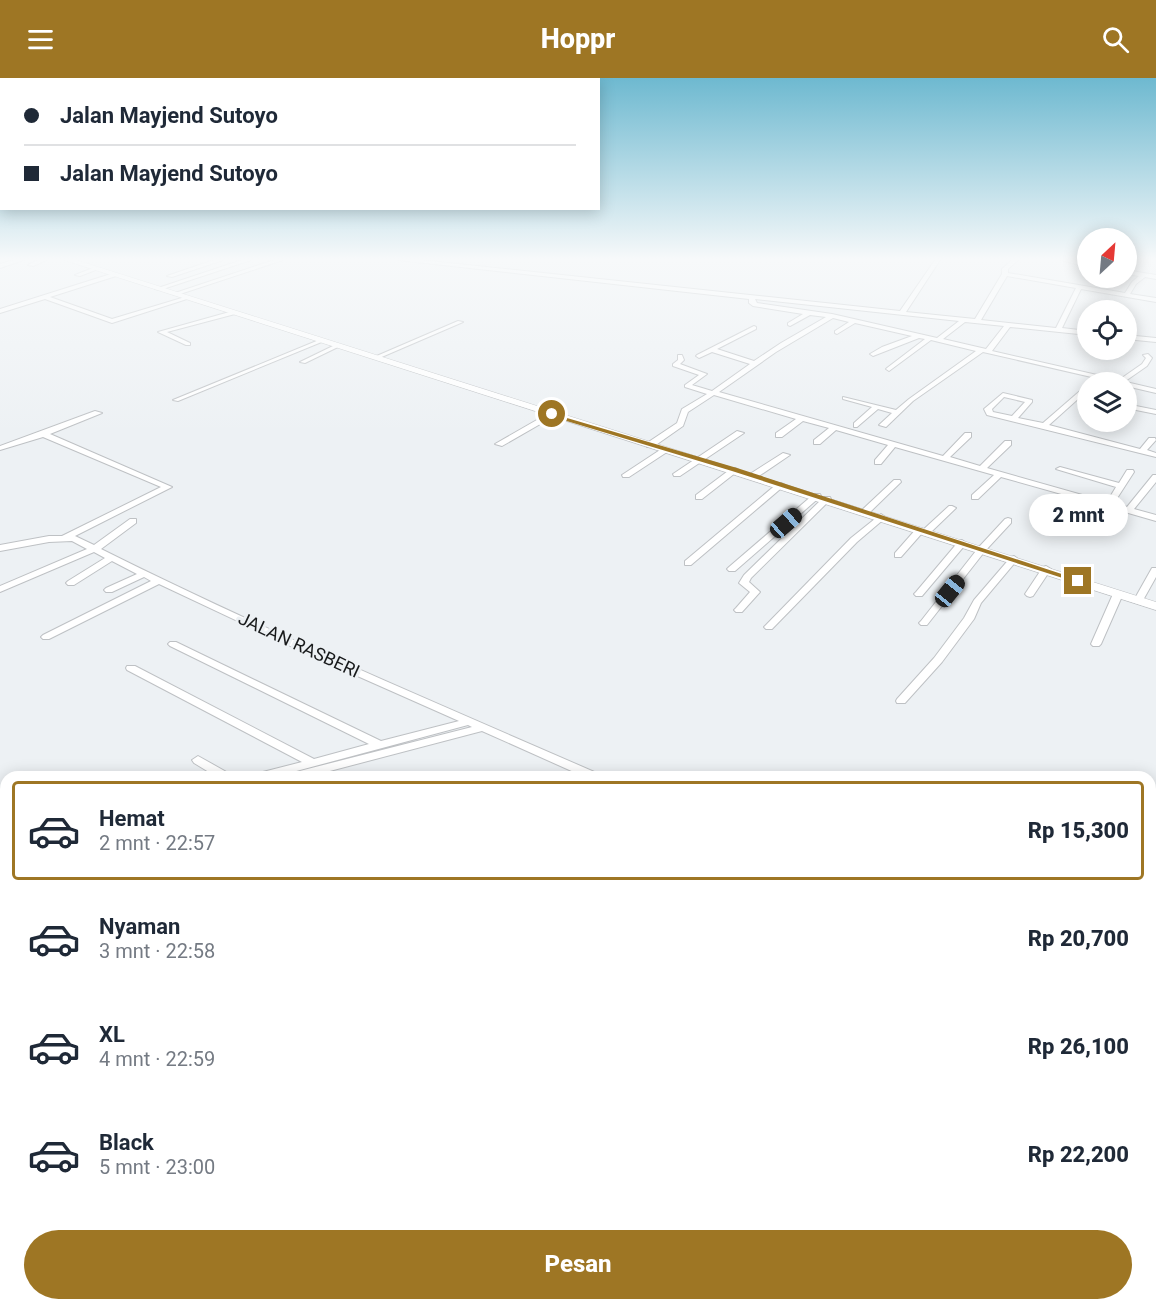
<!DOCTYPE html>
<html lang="id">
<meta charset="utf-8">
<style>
:root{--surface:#fff;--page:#f2f2f3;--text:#1f2937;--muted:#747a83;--line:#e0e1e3;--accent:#9e7624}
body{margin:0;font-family:Roboto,sans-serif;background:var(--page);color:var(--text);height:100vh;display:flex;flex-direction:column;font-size:22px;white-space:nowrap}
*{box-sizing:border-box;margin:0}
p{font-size:20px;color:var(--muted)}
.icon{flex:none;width:33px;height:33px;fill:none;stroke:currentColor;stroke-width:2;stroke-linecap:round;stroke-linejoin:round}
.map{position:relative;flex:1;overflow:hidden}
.side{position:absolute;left:0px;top:693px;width:1156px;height:540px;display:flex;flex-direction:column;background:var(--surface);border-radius:18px 18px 0 0;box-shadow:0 3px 15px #0003}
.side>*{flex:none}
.hud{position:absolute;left:0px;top:0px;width:600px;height:132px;box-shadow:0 3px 15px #0003;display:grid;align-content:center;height:132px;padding:0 24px;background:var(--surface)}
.needle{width:39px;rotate:26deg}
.fabs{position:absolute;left:1077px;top:150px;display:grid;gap:12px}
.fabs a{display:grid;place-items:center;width:60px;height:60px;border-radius:50%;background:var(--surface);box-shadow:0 3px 15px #0003;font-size:30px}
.end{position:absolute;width:27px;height:27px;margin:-14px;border:8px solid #9e7624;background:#fff;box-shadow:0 0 0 3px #fff}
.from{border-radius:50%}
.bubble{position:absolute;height:42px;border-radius:21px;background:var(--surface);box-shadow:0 3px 15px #0003;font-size:20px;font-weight:800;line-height:42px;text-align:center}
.car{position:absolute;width:18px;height:36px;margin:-18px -9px;border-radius:8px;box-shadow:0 0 4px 2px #0007;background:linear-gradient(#222 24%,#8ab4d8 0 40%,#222 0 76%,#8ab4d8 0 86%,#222 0)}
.hud b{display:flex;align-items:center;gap:21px;height:57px;font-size:22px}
.hud b+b{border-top:2px solid var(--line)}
.hud i{width:15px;height:15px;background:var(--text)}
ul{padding:10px 0 0;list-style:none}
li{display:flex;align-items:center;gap:18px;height:99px;margin:0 12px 9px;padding:0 12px;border:3px solid transparent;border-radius:6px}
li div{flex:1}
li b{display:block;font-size:22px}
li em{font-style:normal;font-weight:800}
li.current{border-color:var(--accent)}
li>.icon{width:54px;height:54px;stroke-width:1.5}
.cta{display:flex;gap:12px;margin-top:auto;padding:12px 24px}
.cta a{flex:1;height:69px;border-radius:36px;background:var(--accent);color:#fff;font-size:24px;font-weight:800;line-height:69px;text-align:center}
header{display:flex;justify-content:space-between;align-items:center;height:78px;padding:0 24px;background:var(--accent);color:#fff;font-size:27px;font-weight:800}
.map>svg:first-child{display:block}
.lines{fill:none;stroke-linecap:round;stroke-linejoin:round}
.minor-casing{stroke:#bec1c4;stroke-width:2}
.tertiary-casing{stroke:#bec1c4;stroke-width:1}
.secondary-casing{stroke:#bec1c4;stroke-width:1}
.minor{fill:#fff;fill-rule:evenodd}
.tertiary{fill:#fff;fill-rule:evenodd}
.secondary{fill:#fff;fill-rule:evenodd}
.route{fill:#9e7624}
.labels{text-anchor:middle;stroke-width:6;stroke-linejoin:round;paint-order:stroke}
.street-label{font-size:18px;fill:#17191a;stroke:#edf1f4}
</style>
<header><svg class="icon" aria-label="menu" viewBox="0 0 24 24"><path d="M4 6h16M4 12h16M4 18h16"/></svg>Hoppr<svg class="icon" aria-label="search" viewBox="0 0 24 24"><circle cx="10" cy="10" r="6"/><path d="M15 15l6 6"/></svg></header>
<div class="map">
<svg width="1156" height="1233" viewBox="0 0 1156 1233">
<rect width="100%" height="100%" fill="#edf1f4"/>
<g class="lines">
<g class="minor-casing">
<path id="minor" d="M14,182h10l-24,8v-4z
M38,182h8l-13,6 -5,-1z
M214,182h9l-51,17 -5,-1z
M242,182h9l-91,30 -5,-1z
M274,182h9l-106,35 -5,-1z
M398,182h22l480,51 35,-51h5l-34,52 69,7 27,-45v-5l10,-9h6l-10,9v4l117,20 7,-11 7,-6 -13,-2v-4l30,5v4l-11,-2 -9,7 -6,10 26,4v4l-75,-13 -19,39 26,3v4l-78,-8 -18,24 127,29 23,-16 4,-6 -3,-3 5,-1 4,4 -5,8 -23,16h-11l-130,-30 -70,49 -27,26 -7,-2 13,-12 -14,-4 -21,18h-3v-4l18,-16 -29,-8v-2l53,13 13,-11 67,-48 -45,-11 -42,31 -3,-2 1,-1 38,-29 -6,-1 -46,18 -3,-2 12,-7 30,-11 -57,-13 -18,11 -2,-1v-2l14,-9 -16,-4 -57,34 -57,40 224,64 22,-23h6v4l-21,20 30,9 25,-25h6v4l-24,23 120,34 9,-15 -60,-18 4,-2 59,16 8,-13h6l1,2 -20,31 13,4 26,-32h3v7l-22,27 22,6v6l-45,-13 -12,18h-6l-1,-2 12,-18 -103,-29 -23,22h-6v-4l22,-20 -99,-28 -14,17h-6v-4l13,-15 -52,-15 -16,14h-6v-4l15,-12 -26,-7 -21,16h-6v-4l20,-14 -82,-24 -26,17 -5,14 -30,21h-6v-4l30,-20 5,-14 25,-15 -22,-7v-2l14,-10 -26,-9v-2l5,-4v-5h4l2,5 -4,4 27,10 -15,11 20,6 38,-27 -38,-12 -13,6 -3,-2 1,-1 57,-29 2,1v2l-39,20 37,12 27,-18 45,-26 -16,-2 -20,11 -2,-1v-2l15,-9 -50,-8 -4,-3v-4zM1007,198l69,12 -20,40 -75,-8zM755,221l204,22 -22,17 -105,-24 -75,-11zM965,244l39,4 -18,23 -43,-10z
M1061,182h12l15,3v4z
M93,190l5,1 -18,7 -5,-1z
M114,195l2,1v2l-66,21 62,22 73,-22 5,1 -78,25 -67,-24 -45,14v-4z
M233,233l2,1v2l-68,18 23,11v2h-4l-28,-13z
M458,243l5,1 -86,37 -5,-1z
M1126,257l30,3v4l-30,-3z
M319,262l5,1 -146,60 -5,-1z
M335,267l5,1 -35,17 -5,-1z
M1124,304h2l30,7v4l-30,-7v-4z
M1088,306v6l-39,35 91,24 9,-11h6l1,2 -9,10 9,3v4l-169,-42 -3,-6 19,-16 29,7v2l-14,16 25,5zM1004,319l21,5 -13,14 -19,-4 -1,-3z
M1126,326l30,6v4l-30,-6z
M95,333l7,2 -52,21 122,53 -97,49 19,9 36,-26h6v4l-35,26c162,81 331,152 498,225l2,3h-16l-103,-46 -175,46h-21l2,-3 4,-1 180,-46 -4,-2 -194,52h-21l2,-3 47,-12 -175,-92 -1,-2 1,-2h8l179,93 55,-15 -199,-98 -2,-2 2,-2h6l205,99 78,-20 -158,-70 -142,-67 -110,55h-6l-2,-2 2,-2 108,-54 -7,-4 -32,15h-6l-2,-2 2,-2 31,-14 -25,-13 -38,24h-6l-2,-2 2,-2 37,-23 -11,-6 -94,40v-6l87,-37 -15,-8 -23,1 -49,9v-6l49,-9h13l99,-49 -118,-50 -43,13v-4z
M549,335l7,2 -54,31 -7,-2z
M737,353l7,2 -64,43h-6l-1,-2z
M663,370l7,2 -41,27h-6l-1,-2z
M783,375l7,2 -34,23h-6v-4z
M732,390h3l4,2 -37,29h-6v-4z
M894,402h6l1,2 -33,32h-6v-4z
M778,405h3l4,2 -94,80h-6v-4z
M814,416h6l1,2 -86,75h-6l-2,-2 2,-2z
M824,419h6l1,2 -80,79 -2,4 11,10 -18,20h-6l-2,-2 2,-2 14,-16 -11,-9 5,-8z
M949,428h3l4,2 -26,25 -7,-1 -22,25h-6v-4l22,-25 7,1z
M881,436l4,3 -1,2 -27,23 -85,87h-6l-2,-2 2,-2 85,-87z
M1008,440l3,1v4l-26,28 -58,74h-6l-2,-2 2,-2 58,-74 26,-28z
M962,462l4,3 -1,2 -43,51h-6l-2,-2 2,-2 43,-51z
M1014,478l4,3 -37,44 -7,16 -32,43 -37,41h-8l-1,-2 1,-2 37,-41 30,-40 10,-18 37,-43z
M1046,488l5,3 -18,27 -3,1 -3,-1 -2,-2 18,-27z
M1152,490h4v9l-14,25h-6l-2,-2z
M1118,513l5,3 -22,50 -2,2h-6l-2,-2 22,-50z
M198,678l32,18 2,3h-15l-23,-14 -2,-3z
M6,763v9l-6,1v-9z
M6,848v12l-6,2v-12z
M1150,949l6,2v13l-6,-2z
M439,1227h22l3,6h-22z"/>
</g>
<g class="tertiary-casing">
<path id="tertiary" d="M64,182h12l1080,342v8z"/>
</g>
<g class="secondary-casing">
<path id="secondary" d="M0,780l6,2v18l-6,-2z
M0,803l6,2v18l-6,-2z
M1150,1053h6v20h-6z"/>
</g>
<use href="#minor" class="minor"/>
<use href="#tertiary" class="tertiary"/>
<use href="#secondary" class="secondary"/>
</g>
<linearGradient id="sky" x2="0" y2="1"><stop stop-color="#6eb9d0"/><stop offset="0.51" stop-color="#f7f9fa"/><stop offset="1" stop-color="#f7f9fa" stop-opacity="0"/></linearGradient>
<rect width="1156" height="355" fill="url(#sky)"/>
<path class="route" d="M550,335l187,55 346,113 -8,1 -343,-111 -182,-55z"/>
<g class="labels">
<g class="street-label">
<text transform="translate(299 567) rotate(25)" y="6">JALAN RASBERI</text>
</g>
</g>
</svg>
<div class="fabs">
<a><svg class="needle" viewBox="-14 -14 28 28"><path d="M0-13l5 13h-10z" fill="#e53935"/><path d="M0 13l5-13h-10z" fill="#747a83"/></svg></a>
<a><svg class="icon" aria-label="locate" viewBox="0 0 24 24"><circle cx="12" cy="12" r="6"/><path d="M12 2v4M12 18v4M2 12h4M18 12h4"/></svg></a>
<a><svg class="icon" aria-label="layers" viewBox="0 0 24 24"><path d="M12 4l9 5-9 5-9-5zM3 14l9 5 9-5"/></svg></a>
</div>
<i class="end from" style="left:552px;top:336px"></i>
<i class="end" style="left:1078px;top:503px"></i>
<div class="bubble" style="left:1029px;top:416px;width:99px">2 mnt</div>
<i class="car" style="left:786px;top:445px;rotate:49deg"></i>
<i class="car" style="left:950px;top:513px;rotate:39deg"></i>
<div class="hud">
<b><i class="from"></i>Jalan Mayjend Sutoyo</b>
<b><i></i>Jalan Mayjend Sutoyo</b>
</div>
<section class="side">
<ul>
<li class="current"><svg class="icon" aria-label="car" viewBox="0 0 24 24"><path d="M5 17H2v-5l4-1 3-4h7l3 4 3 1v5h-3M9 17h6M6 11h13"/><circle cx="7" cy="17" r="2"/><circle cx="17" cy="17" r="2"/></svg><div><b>Hemat</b><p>2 mnt · 22:57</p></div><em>Rp 15,300</em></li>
<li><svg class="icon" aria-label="car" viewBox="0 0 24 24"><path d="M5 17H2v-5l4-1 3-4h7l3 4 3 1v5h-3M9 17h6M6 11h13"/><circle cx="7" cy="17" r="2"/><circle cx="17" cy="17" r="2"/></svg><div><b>Nyaman</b><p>3 mnt · 22:58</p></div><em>Rp 20,700</em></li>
<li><svg class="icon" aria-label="car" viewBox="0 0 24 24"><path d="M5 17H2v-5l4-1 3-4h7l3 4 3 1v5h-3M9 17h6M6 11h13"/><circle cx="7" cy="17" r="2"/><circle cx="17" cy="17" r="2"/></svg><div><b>XL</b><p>4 mnt · 22:59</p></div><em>Rp 26,100</em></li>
<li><svg class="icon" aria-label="car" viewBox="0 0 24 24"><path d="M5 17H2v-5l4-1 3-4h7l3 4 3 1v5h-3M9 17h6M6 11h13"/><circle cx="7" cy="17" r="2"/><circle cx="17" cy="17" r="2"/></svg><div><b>Black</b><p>5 mnt · 23:00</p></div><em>Rp 22,200</em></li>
</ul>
<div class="cta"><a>Pesan</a></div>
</section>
</div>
